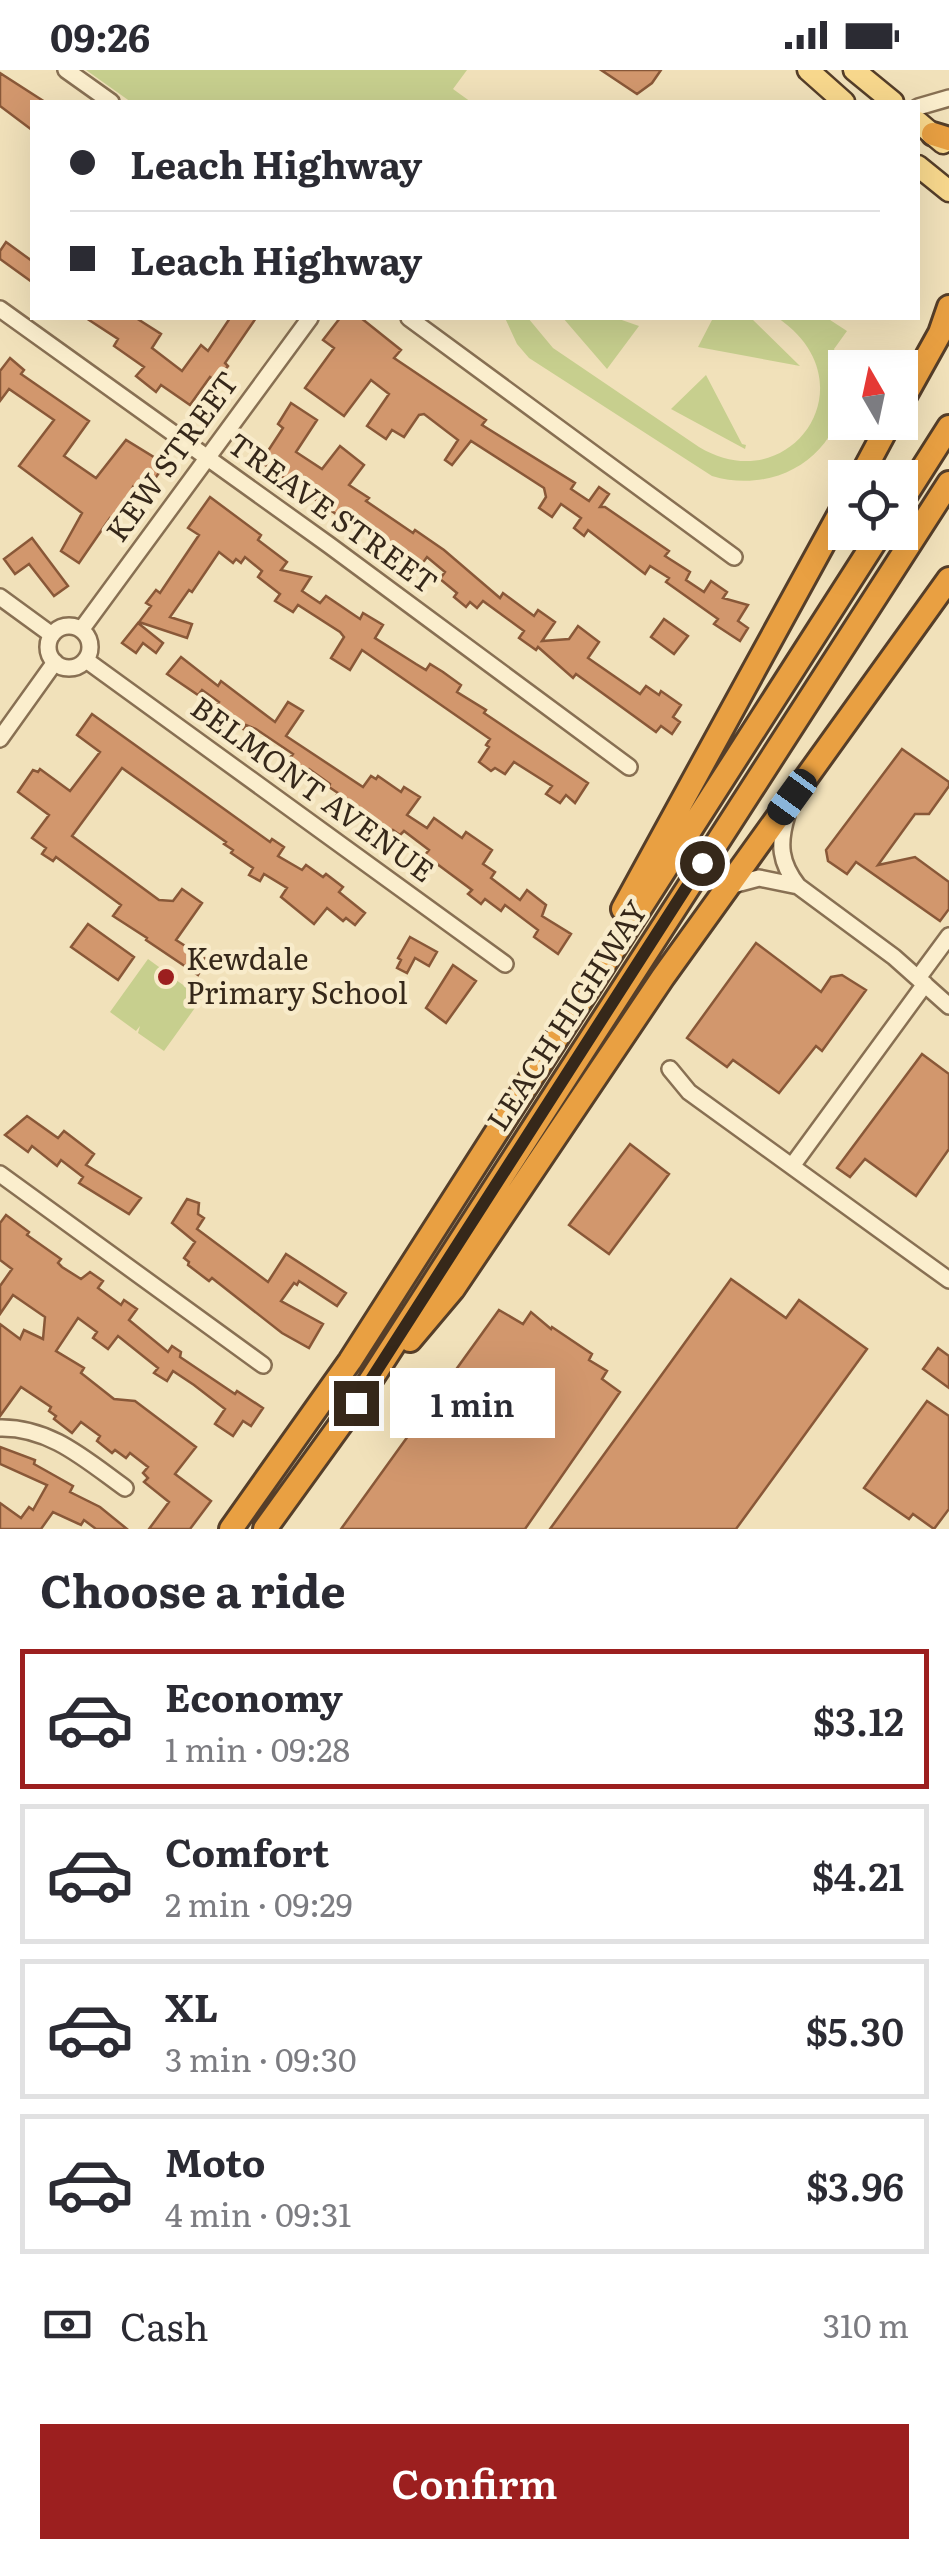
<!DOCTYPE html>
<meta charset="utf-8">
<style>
:root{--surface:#fff;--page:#f7f7f7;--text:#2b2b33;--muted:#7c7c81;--line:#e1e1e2;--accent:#9c1f1f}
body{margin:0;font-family:Literata,serif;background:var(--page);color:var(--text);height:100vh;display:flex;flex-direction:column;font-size:38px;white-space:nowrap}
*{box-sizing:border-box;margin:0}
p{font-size:32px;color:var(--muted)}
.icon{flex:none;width:55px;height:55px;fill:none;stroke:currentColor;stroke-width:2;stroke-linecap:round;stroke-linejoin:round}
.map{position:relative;height:1459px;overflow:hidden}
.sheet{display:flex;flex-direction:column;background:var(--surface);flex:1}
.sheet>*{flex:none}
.banner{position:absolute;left:30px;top:30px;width:890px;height:220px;border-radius:0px;box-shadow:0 10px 40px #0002;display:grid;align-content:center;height:220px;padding:0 40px;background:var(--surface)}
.needle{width:65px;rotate:351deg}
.tools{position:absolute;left:828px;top:280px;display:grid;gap:20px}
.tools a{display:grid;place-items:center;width:90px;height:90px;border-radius:0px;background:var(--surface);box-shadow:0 10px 40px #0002;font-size:50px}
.end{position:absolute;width:45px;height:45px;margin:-22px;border:12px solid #36281a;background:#fff;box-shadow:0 0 0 5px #fff}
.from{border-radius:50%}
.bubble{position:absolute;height:70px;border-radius:0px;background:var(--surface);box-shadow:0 10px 40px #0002;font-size:32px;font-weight:600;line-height:70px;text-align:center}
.car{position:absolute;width:30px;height:60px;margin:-30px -15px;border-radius:12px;box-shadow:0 0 8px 2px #0007;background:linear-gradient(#222 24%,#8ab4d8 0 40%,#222 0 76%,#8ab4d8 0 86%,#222 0)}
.banner b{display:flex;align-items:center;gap:35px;height:95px;font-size:38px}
.banner b+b{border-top:2px solid var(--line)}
.banner i{width:25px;height:25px;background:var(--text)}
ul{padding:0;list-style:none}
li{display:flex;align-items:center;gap:30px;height:140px;margin:0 20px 15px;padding:0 20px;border:5px solid var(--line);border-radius:0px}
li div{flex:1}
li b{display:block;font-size:38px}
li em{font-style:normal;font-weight:600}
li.selected{border-color:var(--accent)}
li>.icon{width:90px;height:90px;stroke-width:1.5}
h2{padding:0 40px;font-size:45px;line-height:120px}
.pay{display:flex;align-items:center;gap:25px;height:110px;padding:0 40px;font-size:38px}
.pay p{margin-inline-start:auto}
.primary-button{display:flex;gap:20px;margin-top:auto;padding:20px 40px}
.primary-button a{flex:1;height:115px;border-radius:0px;background:var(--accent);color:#fff;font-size:40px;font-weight:600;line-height:115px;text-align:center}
.status{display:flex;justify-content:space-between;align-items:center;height:70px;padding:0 50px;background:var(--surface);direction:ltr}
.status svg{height:28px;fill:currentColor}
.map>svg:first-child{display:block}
.green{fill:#c7cf8e}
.building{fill:#d2976d;stroke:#895838;stroke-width:2.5}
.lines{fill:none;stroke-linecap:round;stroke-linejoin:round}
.minor-casing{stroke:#887053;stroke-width:20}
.major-casing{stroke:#553e29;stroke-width:25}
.highway-casing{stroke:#553e29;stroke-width:28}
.minor{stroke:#fbeecd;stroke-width:15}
.major{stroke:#f8d88d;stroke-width:20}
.highway{stroke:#e9a042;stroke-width:22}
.route{stroke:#36281a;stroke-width:12}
.poi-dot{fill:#9c1f1f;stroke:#f8ebca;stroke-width:4}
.labels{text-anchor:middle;stroke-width:9;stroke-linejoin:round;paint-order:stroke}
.street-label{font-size:30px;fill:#36281a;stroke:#f8ebca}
.poi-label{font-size:30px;fill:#36281a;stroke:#f8ebca;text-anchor:start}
</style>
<div class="status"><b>09:26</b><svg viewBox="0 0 49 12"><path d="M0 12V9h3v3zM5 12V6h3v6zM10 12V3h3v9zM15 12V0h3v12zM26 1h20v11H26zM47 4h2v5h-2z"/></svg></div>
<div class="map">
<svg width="949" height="1459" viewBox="0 0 949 1459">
<rect width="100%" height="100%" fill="#f1e1ba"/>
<path class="green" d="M86,0h381l-14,19 18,13h-340z
M505,248h23l25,30 146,99c91,55 174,-64 79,-129h49l20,13 -13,18c35,82 -42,151 -122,127l-183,-118 -12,-14z
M563,248h53l23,8 -32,43z
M713,248h38l49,48 -102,-19z
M706,305l36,69 4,1 -1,4 -74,-40z
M148,889l26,19 -2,7 4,-5 26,18 -38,53 -26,-18 2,-7 -4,5 -26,-19z"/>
<path class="building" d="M601,0h60l-9,13 -15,11z
M0,3l45,29h-13v28l-32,-24z
M6,172l26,19v21l-32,-23v-8z
M86,248h50l25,16 -9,14 30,23 19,-26 7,6 22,-33h26l-31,45 3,3 -12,15 -6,-4 -20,28 -29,-20 -5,7 -20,-16 8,-9 -30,-21 4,-7z
M340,248h21l40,32 -7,8 92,62 -4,5 93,58 -4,6 18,12 10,-14 10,7 -9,13h5l64,44 -4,5 25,16 -4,8 18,12 7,-11 16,11 -4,6 25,7 -10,16 10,7 -8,13 -26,-17 4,-5 -52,-37 3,-4 -19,-12 -5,8 -57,-44 -4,6 -10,-8 7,-10 -20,-14 -9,13 -13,-9 7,-11 -2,-9 -73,-47 -19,24 -7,-5 13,-20 -34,-26 -5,1 -15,22 -12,-7 -6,9 -19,-13 22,-32 -18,-14 -27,36 -39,-28 29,-40 -11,-8z
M10,288l14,12 -3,4 68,47 -25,35 32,22 30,-38 39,24 -15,22 -9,-6 -6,9 -2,-2 -17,35 -6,-4 -31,45 -18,-12 21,-38 -63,-47 35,-46 -45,-31 -9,12v-30z
M291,333l26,17 -21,32 26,17 18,-23 24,19 -15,20 20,13 -3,3 47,32 2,-3 29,20 56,48 3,-5 31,23 4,-6 17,12 -13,19 27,-2 9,-13 21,16 -11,16 52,36 6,-8 13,9 2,-4 20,14 -8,12 7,5 -8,12 -11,-8 -5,6 -80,-58 -3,4 -35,-31 -2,3 -17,-12 5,-7 -41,-30 -6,7 -7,-6 -4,5 -12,-10 3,-4 -17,-14 5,-7 -18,-15 -8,11 -54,-40 -3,4 -97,-67 5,-8 -4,-3 17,-26 -5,-4z
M210,427l51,38 -3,5 29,22 -6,8 30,7 -9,14 18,12 6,-7 34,23 3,-6 20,12 -8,13 41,26 10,6 4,-6 13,8 18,13 -4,7 29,18 -2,3 104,70 -13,20 -9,-8 -6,8 -14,-9 6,-8 -38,-24 -9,12 -10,-6 -4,3 -12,-9 10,-15 -3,-2 4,-6 -128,-89 -12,20 -19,-12 13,-21 -4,-5 -42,-27 -5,7 -18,-11 5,-7 -22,-17 4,-6 -17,-14 -4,6 -5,-4 -3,4 -14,-11 -27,40 -3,-2 -19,27 22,7 -5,14 -48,-16 12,-16 -5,-3 10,-13 4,3 39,-58 -11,-7z
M32,468l36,48 -14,10 -25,-32 -14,10 -11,-15z
M664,549l24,17 -14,18 -23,-17z
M138,553l25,20 -7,10 -13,-10 -7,10 -14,-10z
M181,587l37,29 3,-5 54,41 13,-20 15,9 -17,25 77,51 8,-11 5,3 2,-3 23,16 3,-5 16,10 -13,18 20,13 7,-10 28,20 4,-6 26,18 -9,14 12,8 -4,6 29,22 7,-10 19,15 -4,11 29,18 -13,20 -24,-17 4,-7 -33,-25 -4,6 -16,-12 -4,5 -13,-10 4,-4 -47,-35 4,-5 -25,-19 -4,4 -7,-5 -3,5 -54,-39 2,-3 -9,-6 1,-3 -21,-15 -5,3 -5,-3 -3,4 -11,-8 8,-11 -37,-25 -10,-4 -3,4 -27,-22 3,-5 -17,-12 -4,5 -31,-21z
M92,644l178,128 2,-3 12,8 -6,9 24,14 4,-5 17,12 3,-3 17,13 -4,5 26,21 -10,12 -9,-7 -3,3 -16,-13 -13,16 -33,-27 6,-9 -23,-14 -4,7 -11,-6 4,-7 -22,-15 2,-3 -9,-6 2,-2 -104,-74 -50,68 87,64 14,1 9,-12 20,14 -26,37 31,20 -9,15 -52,-35 1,-2 -34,-22 8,-11 -65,-48 -3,4 -11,-7 4,-6 -14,-10 17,-23 -31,-23 15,-22 5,2 2,-3 30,22 30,-39 -23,-17z
M902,679l47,33v4l-20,28h-14l-37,51 37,-8 34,25v27l-9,12 -84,-59 -9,12 -19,-13 -2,-11z
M88,854l46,33 -16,23 -47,-33z
M410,867l27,15 -8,14 -14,-8 -8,15 -10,-5 4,-8 -3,-2z
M756,873l65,49 10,-15 11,-2 24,15 -44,61 -6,-5 -37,47 -46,-33 -6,7 -40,-29z
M453,895l23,16 -30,42 -20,-15z
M922,984l27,20v75l-33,47 -51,-37 -15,18 -13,-9z
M27,1046l31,22 6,-7 30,23 -8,11 55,33 -12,16 -50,-31 4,-6 -22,-17 -4,6 -25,-20 -4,6 -23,-17z
M630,1074l39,30 -60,80 -40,-29z
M187,1129l12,4 -1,11 6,4 -7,11 71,53 18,-28 60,39 -9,13 -38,-25 -2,4 -3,-2 -13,18 42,23 -14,24 -27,-15 -70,-55 -3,3 -21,-16 1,-3 -5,-4 11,-16 -23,-19z
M6,1145l23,17 -2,3 34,24 -3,4 4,4 19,12 9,-7 13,9 -5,7 23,17 3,-5 13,9 -8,11 39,32 4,-6 9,6 -1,5 55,37 2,-3 26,17 -12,18 -8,-5 -10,15 -18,-12 10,-15 -31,-24 -21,-14 -6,10 -13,-8 4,-5 -40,-32 -10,13 -15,-11 4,-6 -19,-14 -22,33 28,17 -3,5 33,26 21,2 61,46 -21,27 36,27 -21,28h-41l20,-27 -25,-20 4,-4 -5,-5 5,-6 -18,-14 -4,5 -11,-8 -3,3 -15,-12 3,-5 -19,-14 -9,11 -18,-14 2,-3 -7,-5 2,-4 -30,-20 -21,29v-92l20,15 4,-9 19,9 2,-22 -32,-22 -13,19v-28l12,-17 -12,-9v-37z
M731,1209l55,39 13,-18 68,49 -131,180h-186z
M499,1240l24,14 8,-12 20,17 1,-2 40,27 -3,6 18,11 -5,8 18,13 -95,137h-184z
M938,1278l11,8v32l-26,-19z
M927,1331l22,15v93l-15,20 -21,-15 -4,5 -45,-31z
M0,1377l35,13 -1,4 39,22 -3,6 30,15 27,22h-31l-12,-9 -3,5 -28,-13 -12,17h-41v-26l21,15 8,-11 4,3 14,-25 -47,-21z"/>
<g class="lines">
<g class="minor-casing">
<path id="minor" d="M66,0l45,32
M918,37l31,-9
M0,239l329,236 300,222
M409,248l325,239
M0,527l52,38
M48 577a21 21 0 1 1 42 0a21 21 0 1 1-42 0Z
M81,560l229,-312
M86,590l419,304
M0,669l55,-77
M787,745c-9,29 -7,48 11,71l96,71 55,49
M729,816l30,-8 39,8
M918,908l31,-42
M670,999l19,23 260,188
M792,1096l133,-182
M0,1104l263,191
M0,1358c50,-1 86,32 125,60"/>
</g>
<g class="major-casing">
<path id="major" d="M808,0l36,32
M854,0l39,32
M918,52l25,21
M918,96l31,25"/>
</g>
<g class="highway-casing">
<path id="highway" d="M933,64l16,5
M900,335l40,-72 9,-26
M860,408l30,-56
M900,434l49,-77
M623,839l222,-405
M410,1270l43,-51 210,-312 286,-398
M231,1459l119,-168 531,-829
M265,1459l91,-126 593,-920"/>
</g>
<use href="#minor" class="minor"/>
<use href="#major" class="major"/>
<use href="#highway" class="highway"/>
</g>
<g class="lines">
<path class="route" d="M356,1333l346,-540"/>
</g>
<circle class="poi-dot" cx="166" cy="907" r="10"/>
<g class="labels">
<g class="street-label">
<text transform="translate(173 387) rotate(-54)" y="10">KEW STREET</text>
<text transform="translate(332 444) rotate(36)" y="10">TREAVE STREET</text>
<text transform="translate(312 720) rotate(36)" y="10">BELMONT AVENUE</text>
<text transform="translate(568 946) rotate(-57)" y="10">LEACH HIGHWAY</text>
</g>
<g class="poi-label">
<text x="186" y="900">Kewdale<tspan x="186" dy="34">Primary School</tspan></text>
</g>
</g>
</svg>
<div class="tools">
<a><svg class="needle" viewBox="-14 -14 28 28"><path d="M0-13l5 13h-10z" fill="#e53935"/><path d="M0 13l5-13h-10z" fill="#7c7c81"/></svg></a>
<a><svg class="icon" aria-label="locate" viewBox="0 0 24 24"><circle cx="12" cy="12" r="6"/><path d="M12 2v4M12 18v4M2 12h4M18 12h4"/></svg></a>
</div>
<i class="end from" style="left:702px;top:793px"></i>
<i class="end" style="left:356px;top:1333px"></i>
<div class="bubble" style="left:390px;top:1298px;width:165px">1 min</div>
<i class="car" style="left:792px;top:727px;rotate:216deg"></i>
<div class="banner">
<b><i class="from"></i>Leach Highway</b>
<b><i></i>Leach Highway</b>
</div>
</div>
<section class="sheet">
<h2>Choose a ride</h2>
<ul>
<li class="selected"><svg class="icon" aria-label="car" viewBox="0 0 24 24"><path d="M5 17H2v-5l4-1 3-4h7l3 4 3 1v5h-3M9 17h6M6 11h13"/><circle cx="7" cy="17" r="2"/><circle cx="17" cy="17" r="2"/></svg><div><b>Economy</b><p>1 min · 09:28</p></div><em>$3.12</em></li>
<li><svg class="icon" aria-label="car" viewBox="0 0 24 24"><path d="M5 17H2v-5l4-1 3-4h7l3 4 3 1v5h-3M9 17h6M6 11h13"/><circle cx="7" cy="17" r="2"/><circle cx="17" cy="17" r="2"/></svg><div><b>Comfort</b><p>2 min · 09:29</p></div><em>$4.21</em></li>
<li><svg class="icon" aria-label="car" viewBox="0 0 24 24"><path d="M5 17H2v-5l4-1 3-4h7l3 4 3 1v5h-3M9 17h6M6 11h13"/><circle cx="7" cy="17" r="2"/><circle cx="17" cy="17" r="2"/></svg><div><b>XL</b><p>3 min · 09:30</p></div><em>$5.30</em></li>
<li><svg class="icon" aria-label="car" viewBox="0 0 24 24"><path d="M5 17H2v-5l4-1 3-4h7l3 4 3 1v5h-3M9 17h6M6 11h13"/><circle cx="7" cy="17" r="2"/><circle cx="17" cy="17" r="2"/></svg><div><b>Moto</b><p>4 min · 09:31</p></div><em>$3.96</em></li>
</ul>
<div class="pay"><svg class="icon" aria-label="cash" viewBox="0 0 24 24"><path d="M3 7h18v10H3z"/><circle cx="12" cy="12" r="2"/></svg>Cash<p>310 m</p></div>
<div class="primary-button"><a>Confirm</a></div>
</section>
